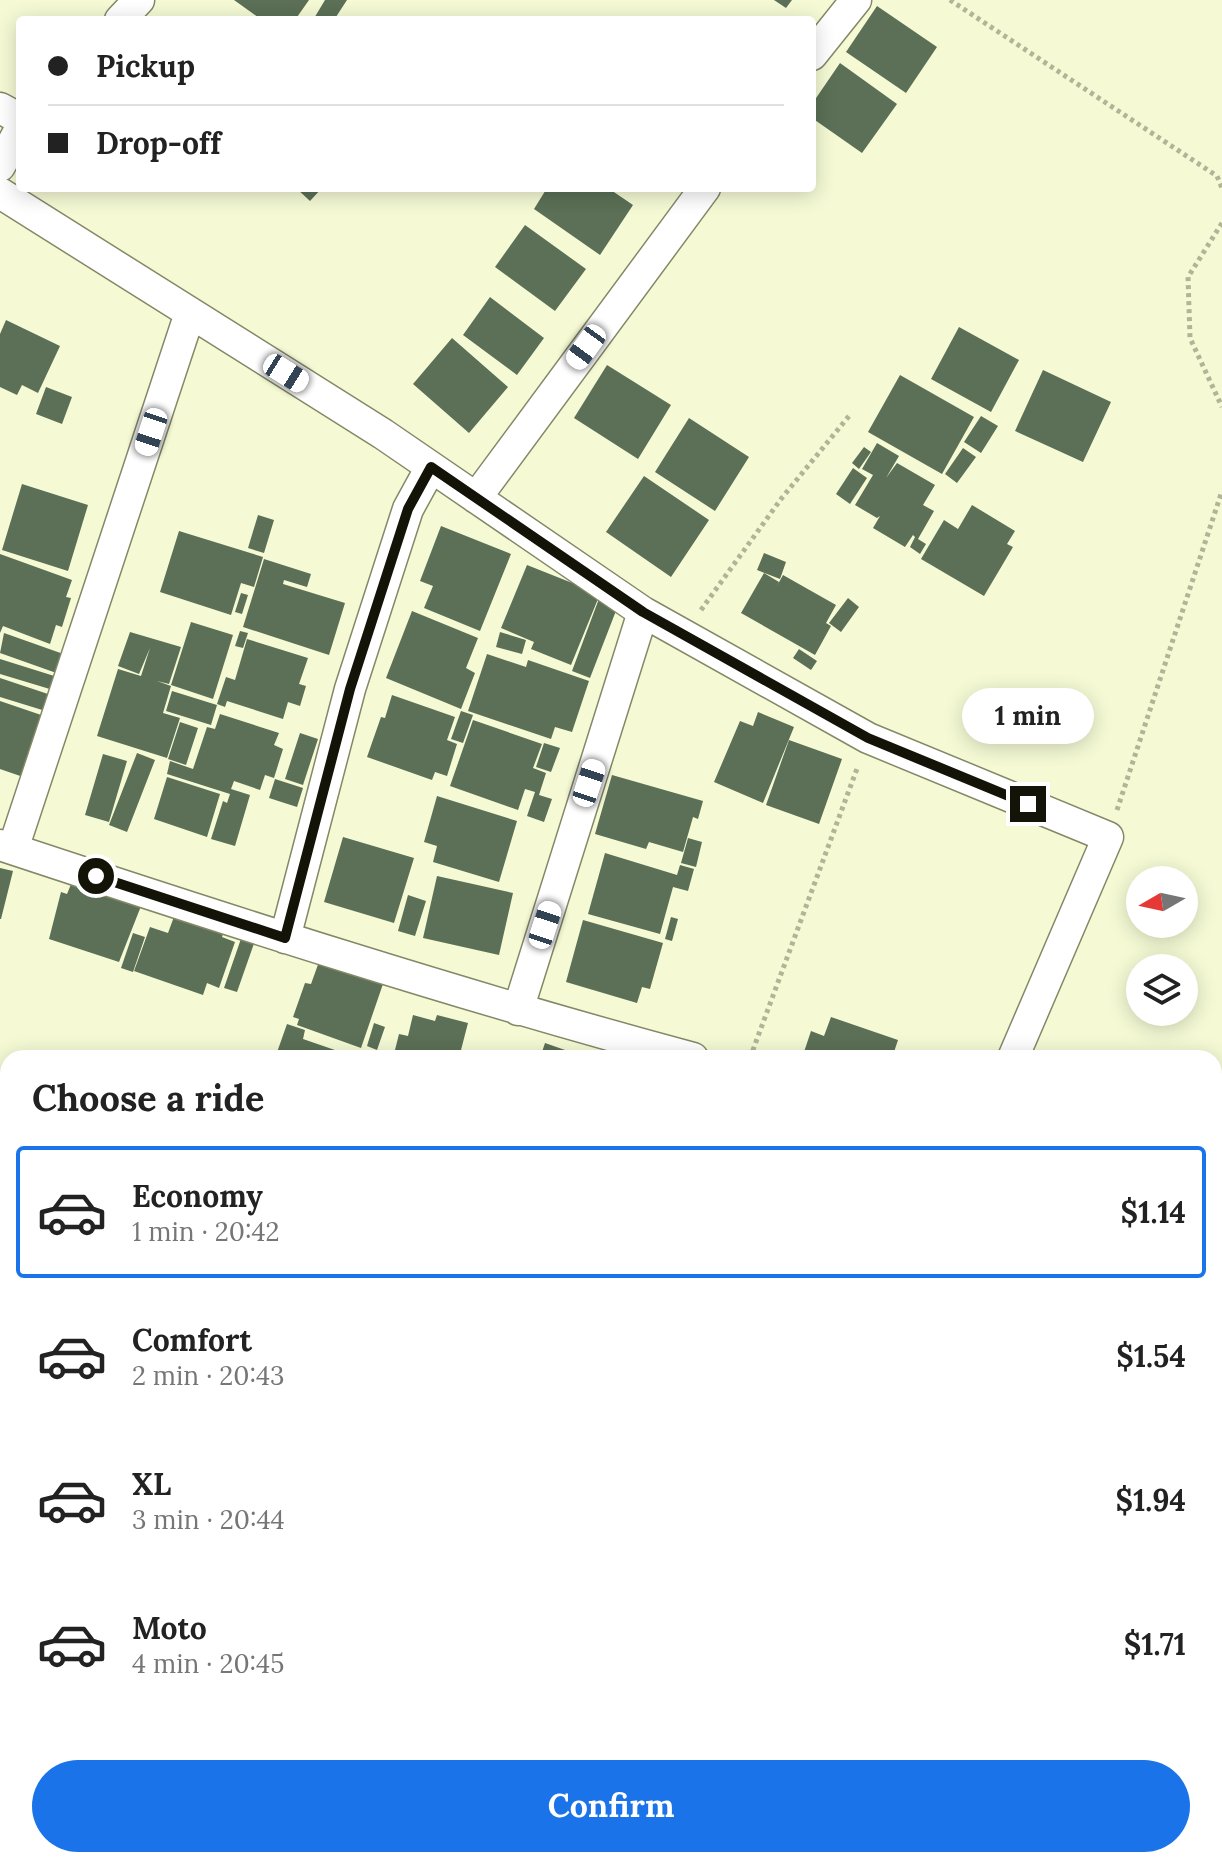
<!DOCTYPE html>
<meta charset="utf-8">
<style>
:root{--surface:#fff;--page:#f6f6f6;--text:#222;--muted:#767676;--line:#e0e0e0;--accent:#1a73e8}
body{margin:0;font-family:Lora,serif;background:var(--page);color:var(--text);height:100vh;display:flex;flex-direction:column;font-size:30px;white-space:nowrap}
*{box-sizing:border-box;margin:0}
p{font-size:26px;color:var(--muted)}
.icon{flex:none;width:44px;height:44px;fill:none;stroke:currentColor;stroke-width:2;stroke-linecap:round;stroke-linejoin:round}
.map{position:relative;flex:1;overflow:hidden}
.details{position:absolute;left:0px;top:1050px;width:1222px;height:818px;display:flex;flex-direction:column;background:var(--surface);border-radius:24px 24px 0 0;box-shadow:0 4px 20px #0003}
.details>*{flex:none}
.hud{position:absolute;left:16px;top:16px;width:800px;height:176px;border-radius:8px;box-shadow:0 4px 20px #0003;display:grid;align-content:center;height:176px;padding:0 32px;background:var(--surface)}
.needle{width:52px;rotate:261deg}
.buttons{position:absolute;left:1126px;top:866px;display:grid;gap:16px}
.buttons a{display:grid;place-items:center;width:72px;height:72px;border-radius:50%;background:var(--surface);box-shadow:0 4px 20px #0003;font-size:40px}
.end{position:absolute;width:36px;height:36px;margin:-18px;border:10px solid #131407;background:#fff;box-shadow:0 0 0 4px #fff}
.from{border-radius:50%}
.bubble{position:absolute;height:56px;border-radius:28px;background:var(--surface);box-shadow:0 4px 20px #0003;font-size:26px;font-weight:800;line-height:56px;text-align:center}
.car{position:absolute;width:24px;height:48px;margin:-24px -12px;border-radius:10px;box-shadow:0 0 6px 2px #0007;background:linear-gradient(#fff 24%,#345 0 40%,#fff 0 76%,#345 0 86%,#fff 0)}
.hud b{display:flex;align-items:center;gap:28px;height:76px;font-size:30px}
.hud b+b{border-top:2px solid var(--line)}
.hud i{width:20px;height:20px;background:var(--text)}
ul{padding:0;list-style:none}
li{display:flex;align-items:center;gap:24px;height:132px;margin:0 16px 12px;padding:0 16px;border:4px solid transparent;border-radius:8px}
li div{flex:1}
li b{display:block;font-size:30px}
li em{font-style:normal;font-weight:800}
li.on{border-color:var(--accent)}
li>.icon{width:72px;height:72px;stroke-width:1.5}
h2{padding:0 32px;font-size:36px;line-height:96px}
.primary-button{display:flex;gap:16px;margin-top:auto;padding:16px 32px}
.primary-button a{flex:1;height:92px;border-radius:48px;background:var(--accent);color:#fff;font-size:32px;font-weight:800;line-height:92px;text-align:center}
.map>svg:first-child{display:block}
.building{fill:#5b7056}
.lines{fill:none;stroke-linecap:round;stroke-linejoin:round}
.street-casing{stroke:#848867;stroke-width:33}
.path{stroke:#b1b597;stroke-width:5;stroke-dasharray:4 4;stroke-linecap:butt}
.street{stroke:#fff;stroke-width:30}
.route{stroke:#131407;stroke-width:10}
</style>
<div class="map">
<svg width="1222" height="1867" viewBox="0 0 1222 1867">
<rect width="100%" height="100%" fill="#f5fad5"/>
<path class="building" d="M234,0h75l-14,20h-33z
M325,0h22l-13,20h-21z
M774,0h18l-6,8z
M877,6l60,41 -31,46 -60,-41z
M840,63l57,41 -35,49 -50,-35v-14z
M296,188h26l-12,13z
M547,188h61l25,17 -33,50 -66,-46z
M525,225l61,44 -31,42 -60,-44z
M490,297l54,41 -27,37 -54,-40z
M6,320l54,26 -22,47 -16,-8 -5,10 -17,-8v-53z
M959,327l60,33 -28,52 -60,-33z
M452,338l56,49 -39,46 -56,-49z
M607,365l64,40 -33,54 -64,-41z
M1043,370l68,32 -28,60 -68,-31z
M900,375l74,42 -32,57 -74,-42z
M46,387l26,10 -10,27 -26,-10z
M981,416l17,10 -17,27 -17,-11z
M689,418l60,39 -34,54 -60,-39z
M877,443l22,13 -13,22 11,-15 38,22 -12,20 11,6 -16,28 8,5 -6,10 -10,-7 5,-10 -2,-2 -8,12 -32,-19 7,-12 -3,2 -22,-13 18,-30 -11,-6z
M864,447l7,5 -12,17 -7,-6z
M963,448l13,9 -19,26 -12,-9z
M853,468l14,10 -17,26 -14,-10z
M644,476l65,44 -38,57 -65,-45z
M22,484l66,21 -20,66 -66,-21z
M972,505l43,26 -8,13 6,3 -29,49 -63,-37 23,-39 14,9z
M258,515l16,5 -10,33 -16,-5z
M441,526l70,28 -31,77 -56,-23 9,-22 -13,-5z
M179,531l84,26 -9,30 -13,-4 -10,32 -71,-23z
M764,553l22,9 -6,17 -23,-9z
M0,554l72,26 -6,17 5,1 -9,29 -6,-2 -6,19 -47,-18 -3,7z
M264,559l47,15 -4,13 -23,-7 -1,4 62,19 -16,52 -86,-28z
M527,565l73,29 -29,71 -40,-16 3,-7 -33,-14z
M764,573l15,9 -2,4 6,-11 53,30 -10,18 5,3 -16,29 -74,-42z
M241,593l7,2 -6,19 -7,-2z
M600,596l19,7 -29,75 -18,-7z
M848,598l11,9 -18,25 -12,-9z
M412,611l66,27 -12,30 9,5 -14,36 -75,-31z
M191,622l42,13 -20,64 -42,-14z
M240,631l8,2 -5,15 -8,-2z
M130,632l51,15 -12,37 -12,-3 14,5 -8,27 17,5 -13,40 -70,-22 21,-67 23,7 9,-28 -11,26 -21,-8z
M500,632l26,8 -4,14 -26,-7z
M4,633l65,23 -7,19 -62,-22z
M247,639l61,19 -9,26 7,2 -6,20 -12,-4 -5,17 -56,-18 -2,6 -8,-3 9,-27 9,3z
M799,649l18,12 -6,9 -18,-12z
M487,654l39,13 2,-7 61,21 -17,51 -17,-5 -4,12 -83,-28z
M0,659l67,21 -4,13 -63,-19z
M0,678l57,19 -5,16 -52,-16z
M172,691l45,14 -6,20 -45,-14z
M392,695l63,22 -8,23 10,4 -10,32 -12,-4 -3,8 -65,-23 14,-40 4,1z
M0,701l50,17 -21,61 -29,-10z
M461,711l12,4 -10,28 -12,-4z
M758,712l36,15 -31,76 -49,-21 26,-61 13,5z
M220,714l59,19 -5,12 9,4 -9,29 -9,-3 -5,15 -26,-9 -3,8 19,6 -15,51 -24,-7 12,-38 4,2 3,-9 -63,-20 3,-13 23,8 14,-42 8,2z
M473,720l69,24 -9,24 13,5 -7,22 13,4 -8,23 -17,-6 8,-24 -10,-3 -7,21 -68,-24z
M180,722l18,6 -12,37 -18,-6z
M300,733l18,6 -15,46 -18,-6z
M789,740l53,19 -23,65 -53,-19z
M544,743l16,5 -9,24 -15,-5z
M137,753l18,7 -28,72 -18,-7z
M103,754l24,7 -18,61 -24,-7z
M612,775l91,26 -5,18 -5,-2 -10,35 -34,-10 -3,7 -51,-15z
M167,777l53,17 -13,43 -53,-18z
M275,779l28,9 -6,19 -28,-9z
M437,796l80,25 -18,61 -66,-20 4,-16 -13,-4z
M343,837l71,21 -20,65 -70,-21z
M688,838l14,4 -6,25 -15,-4z
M605,853l72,22 3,-10 14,4 -6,22 -15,-4 -13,47 -72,-20z
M0,868l13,3 -12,48h-1z
M437,876l76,17 -14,62 -76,-17z
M74,877l69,24 -24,61 -70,-23 12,-47 6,2z
M408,895l18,6 -11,35 -17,-5z
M175,914l49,17 -2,6 13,5 -16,46 -12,-5 -4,12 -69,-24 16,-44 18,6z
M671,917l7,2 -6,22 -7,-2z
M583,920l80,23 -13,46 -8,-2 -5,16 -71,-21z
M244,930l13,5 -20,57 -13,-4z
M133,933l12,4 -12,35 -12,-4z
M320,959l64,22 -23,67 -64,-23 2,-6 -6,-2 12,-34 6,1z
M413,1015l22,6 2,-6 31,8 -7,27 8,2 -2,6h-74l6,-24 9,2z
M831,1017l67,23 -6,18h-90l9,-27 13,5z
M374,1023l11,4 -8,23 -10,-4z
M287,1024l18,6 -2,9 55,19h-83z
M545,1043l43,15h-48z
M1,1141l7,1v66l-8,-1z
M0,1211h8v37l-8,1z
M0,1323h8v65h-8z
M8,1397v62h-8v-61z
M8,1488v54l-8,2v-54z
M8,1547v40l-8,2v-40z
M8,1598v51l-8,1v-51z"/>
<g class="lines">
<g class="street-casing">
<path id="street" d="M120,20l19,-20
M812,55l44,-55
M0,108l20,11
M0,166l20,-37
M0,193l383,241 260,178 225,126 240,99 -95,221
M476,498l229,-310
M0,845c230,76 459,150 693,213
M13,849l177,-536
M285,938l65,-249 58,-180 23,-42
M518,1010l125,-398"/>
</g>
<path class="path" d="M950,0l267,176 5,12
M1222,223l-34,54 2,61 32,69
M701,610l80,-111 68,-83
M1117,810l105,-319
M750,1058l108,-292
M0,1123l8,2
M1214,1347l8,2
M0,1709l8,-2"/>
<use href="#street" class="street"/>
</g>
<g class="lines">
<path class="route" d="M96,876l189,62 65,-249 58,-180 23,-42 212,145 225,126 160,66"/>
</g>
</svg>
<div class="buttons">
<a><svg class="needle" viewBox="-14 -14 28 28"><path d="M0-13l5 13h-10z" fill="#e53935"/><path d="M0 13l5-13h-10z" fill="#767676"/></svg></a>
<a><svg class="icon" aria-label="layers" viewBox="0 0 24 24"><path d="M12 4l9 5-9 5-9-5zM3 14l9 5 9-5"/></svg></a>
</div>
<i class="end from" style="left:96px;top:876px"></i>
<i class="end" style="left:1028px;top:804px"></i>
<div class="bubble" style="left:962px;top:688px;width:132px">1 min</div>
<i class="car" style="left:586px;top:347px;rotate:216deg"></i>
<i class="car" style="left:286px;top:373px;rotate:122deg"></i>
<i class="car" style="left:151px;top:432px;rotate:198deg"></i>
<i class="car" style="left:589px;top:783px;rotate:18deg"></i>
<i class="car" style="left:545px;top:925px;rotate:18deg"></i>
<div class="hud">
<b><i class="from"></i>Pickup</b>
<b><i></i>Drop-off</b>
</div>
<section class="details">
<h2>Choose a ride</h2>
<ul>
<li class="on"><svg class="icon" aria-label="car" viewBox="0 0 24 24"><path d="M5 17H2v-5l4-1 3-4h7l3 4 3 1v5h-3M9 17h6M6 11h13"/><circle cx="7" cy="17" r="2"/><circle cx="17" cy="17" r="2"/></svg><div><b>Economy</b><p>1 min · 20:42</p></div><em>$1.14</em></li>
<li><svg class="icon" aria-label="car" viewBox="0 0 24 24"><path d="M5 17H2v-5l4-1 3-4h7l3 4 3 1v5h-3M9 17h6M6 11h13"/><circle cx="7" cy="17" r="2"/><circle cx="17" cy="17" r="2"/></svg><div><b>Comfort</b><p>2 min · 20:43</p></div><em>$1.54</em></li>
<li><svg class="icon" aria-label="car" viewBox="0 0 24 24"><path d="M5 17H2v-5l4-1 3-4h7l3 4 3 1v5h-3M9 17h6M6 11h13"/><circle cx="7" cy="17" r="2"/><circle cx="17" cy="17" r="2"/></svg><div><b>XL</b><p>3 min · 20:44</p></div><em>$1.94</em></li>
<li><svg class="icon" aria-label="car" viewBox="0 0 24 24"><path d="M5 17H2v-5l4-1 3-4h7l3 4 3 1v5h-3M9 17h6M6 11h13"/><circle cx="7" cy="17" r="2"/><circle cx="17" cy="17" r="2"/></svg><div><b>Moto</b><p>4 min · 20:45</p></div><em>$1.71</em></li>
</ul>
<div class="primary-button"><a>Confirm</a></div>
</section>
</div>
